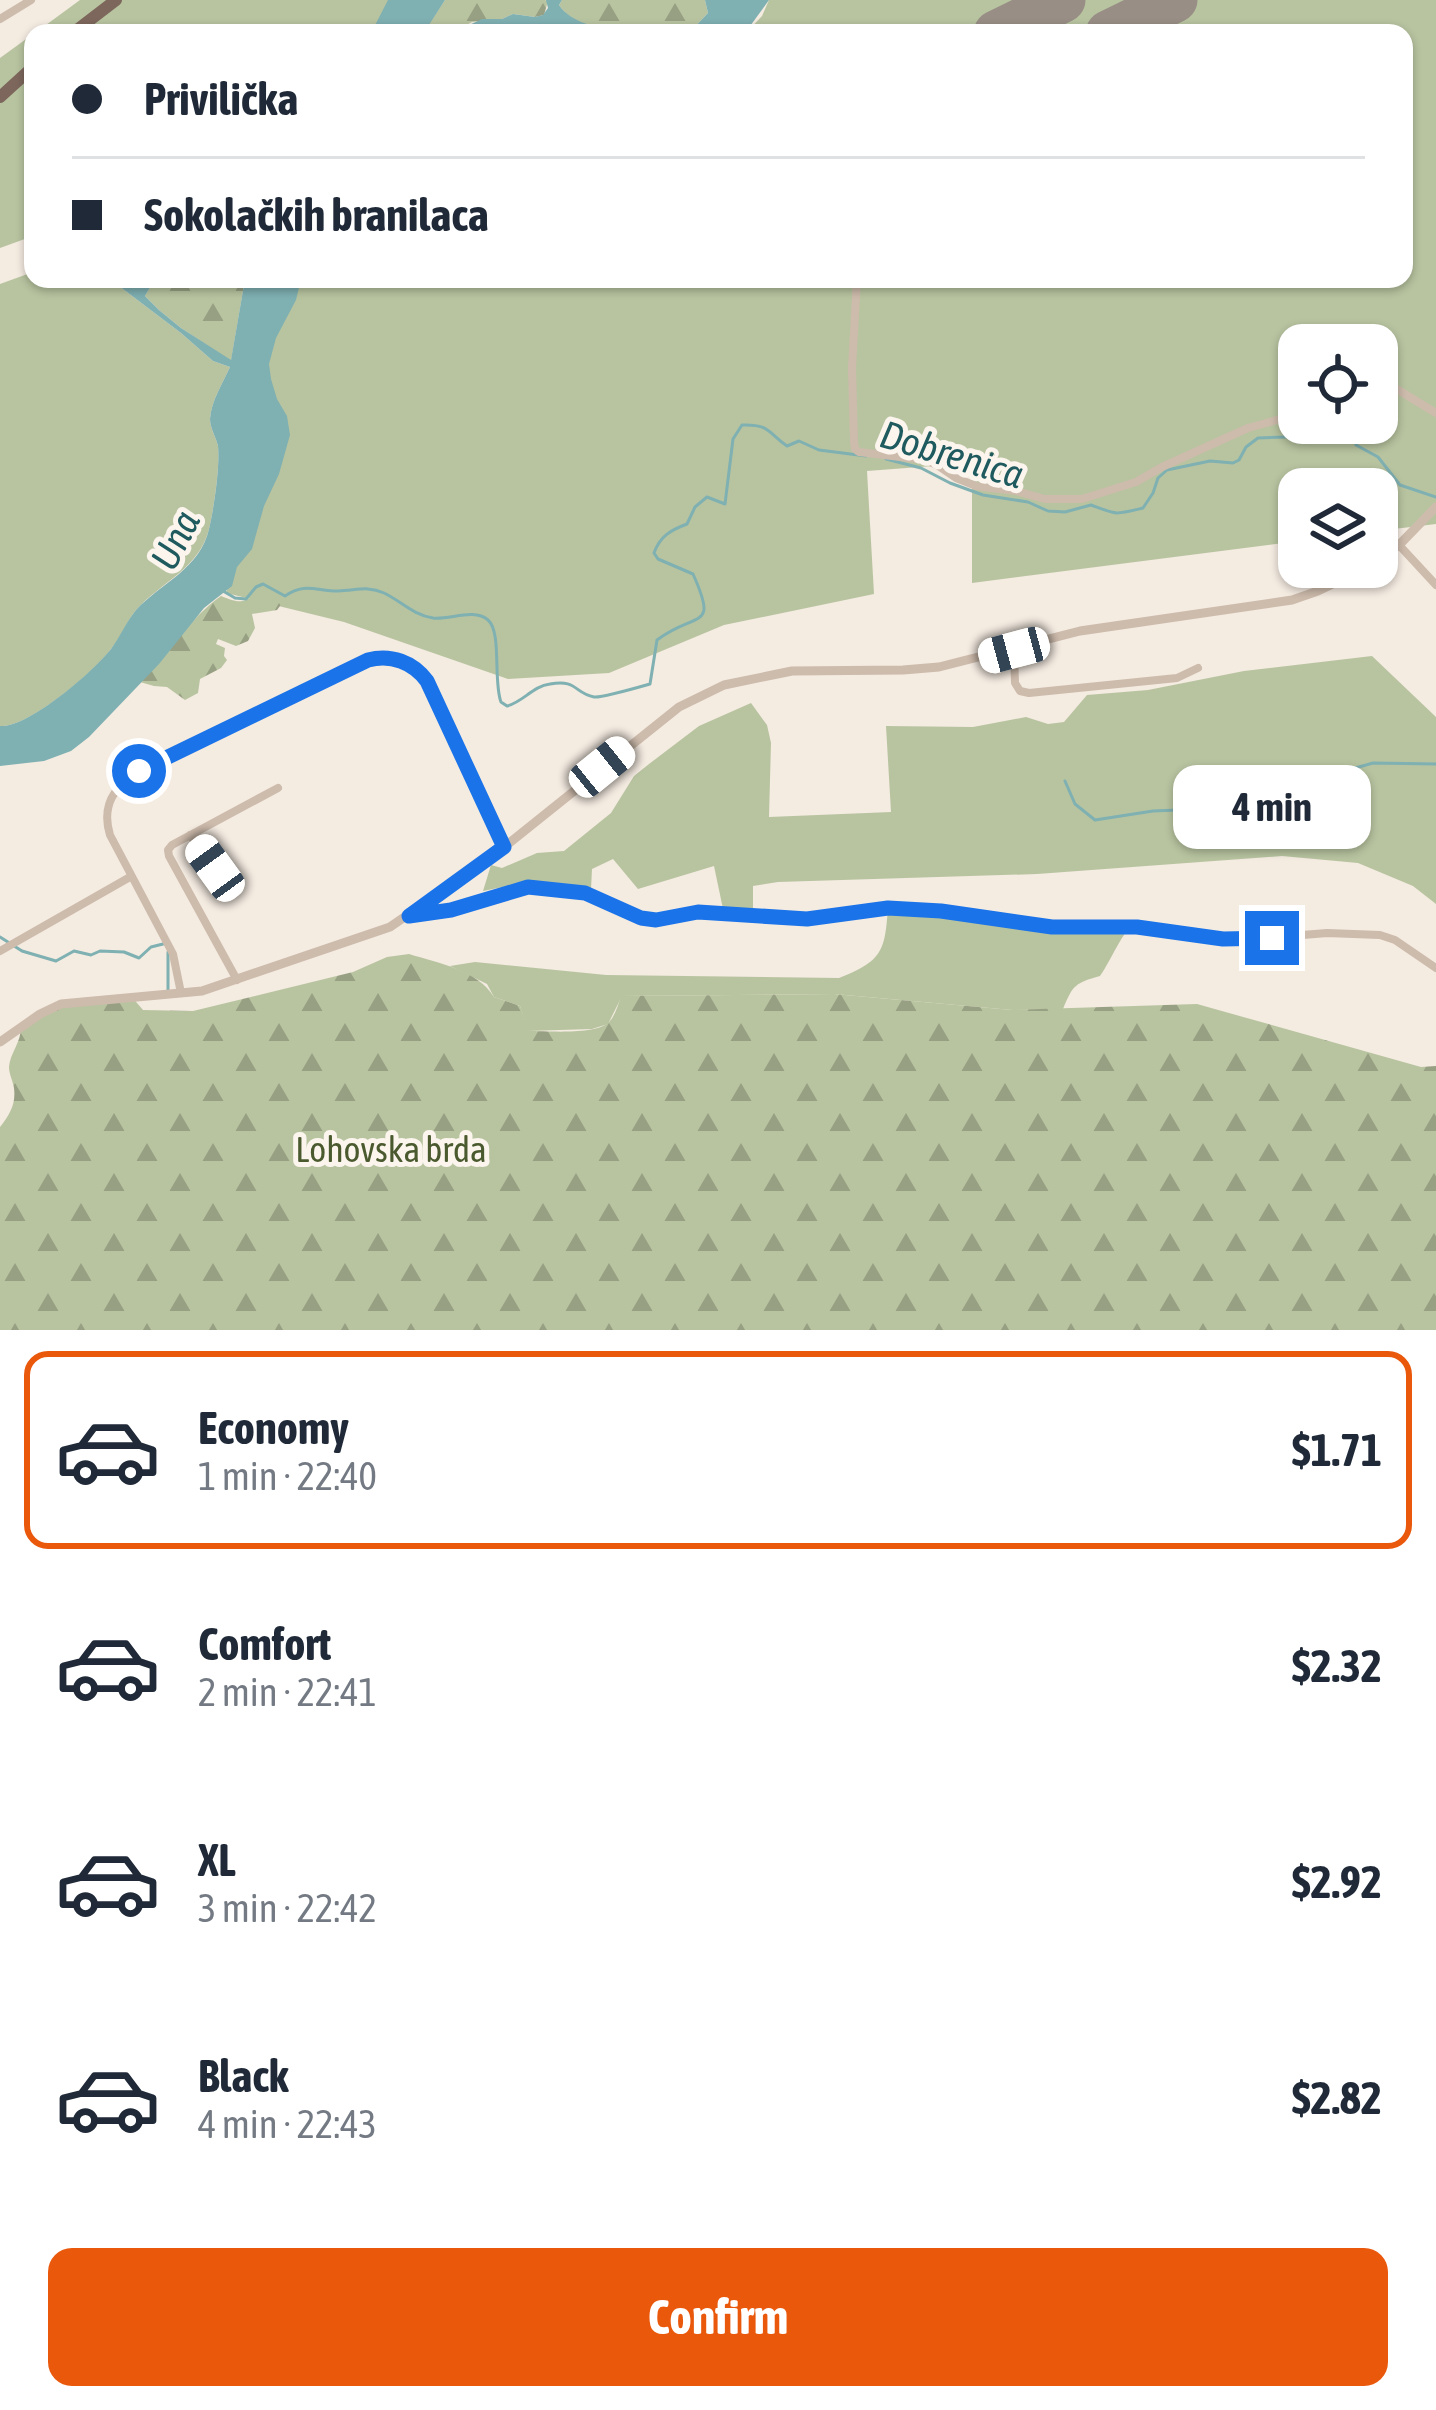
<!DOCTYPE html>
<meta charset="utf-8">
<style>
:root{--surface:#fff;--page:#f2f2f3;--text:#1f2937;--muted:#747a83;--line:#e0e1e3;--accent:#ea580c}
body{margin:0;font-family:"Asap Condensed",sans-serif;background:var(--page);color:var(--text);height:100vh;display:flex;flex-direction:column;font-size:45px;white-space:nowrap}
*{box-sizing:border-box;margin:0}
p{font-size:39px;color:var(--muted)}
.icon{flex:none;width:66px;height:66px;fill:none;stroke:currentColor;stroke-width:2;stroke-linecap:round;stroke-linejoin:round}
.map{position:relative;height:1330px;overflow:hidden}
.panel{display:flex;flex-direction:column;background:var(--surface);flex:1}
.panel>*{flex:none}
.banner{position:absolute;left:24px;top:24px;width:1389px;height:264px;border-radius:24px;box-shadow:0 3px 9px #0004;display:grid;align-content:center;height:264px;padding:0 48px;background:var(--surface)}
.buttons{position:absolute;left:1278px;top:324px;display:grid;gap:24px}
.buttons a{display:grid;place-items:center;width:120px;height:120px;border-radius:24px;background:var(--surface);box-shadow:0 3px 9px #0004;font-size:60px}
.end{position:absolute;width:54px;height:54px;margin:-27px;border:15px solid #1a73e8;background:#fff;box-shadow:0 0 0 6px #fff}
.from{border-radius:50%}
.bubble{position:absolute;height:84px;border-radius:24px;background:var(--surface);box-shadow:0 3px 9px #0004;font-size:39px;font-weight:700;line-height:84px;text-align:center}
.car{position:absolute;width:36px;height:72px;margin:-36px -18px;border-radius:15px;box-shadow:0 0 9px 3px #0007;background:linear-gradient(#fff 24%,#345 0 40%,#fff 0 76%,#345 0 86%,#fff 0)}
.banner b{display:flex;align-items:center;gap:42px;height:114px;font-size:45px}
.banner b+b{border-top:3px solid var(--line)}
.banner i{width:30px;height:30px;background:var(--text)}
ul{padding:21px 0 0;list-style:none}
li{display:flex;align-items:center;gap:36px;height:198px;margin:0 24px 18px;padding:0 24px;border:6px solid transparent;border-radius:24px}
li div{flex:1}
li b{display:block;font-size:45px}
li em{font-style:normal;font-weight:700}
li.on{border-color:var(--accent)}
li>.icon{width:108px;height:108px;stroke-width:1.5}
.cta{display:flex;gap:24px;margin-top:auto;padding:24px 48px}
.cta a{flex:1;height:138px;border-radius:24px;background:var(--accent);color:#fff;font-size:48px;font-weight:700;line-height:138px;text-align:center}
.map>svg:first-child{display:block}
.green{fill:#b8c4a0;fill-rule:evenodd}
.forest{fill:url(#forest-firs)}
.water{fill:#7fb0b2}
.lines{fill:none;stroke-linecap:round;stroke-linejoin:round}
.stream{stroke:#7fb0b2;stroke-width:3}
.runway{stroke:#988e86;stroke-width:45}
.minor{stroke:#cdbbac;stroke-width:8}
.tertiary{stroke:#cdbbac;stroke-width:9}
.primary{stroke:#7d675c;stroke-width:12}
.route{stroke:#1a73e8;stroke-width:15}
.labels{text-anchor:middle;stroke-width:10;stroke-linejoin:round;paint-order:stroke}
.park-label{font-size:36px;fill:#4a5a2e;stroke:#fbf5ee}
.water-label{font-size:39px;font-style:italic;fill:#1f5a5e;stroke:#fbf5ee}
</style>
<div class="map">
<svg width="1436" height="1330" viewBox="0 0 1436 1330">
<defs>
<pattern id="forest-firs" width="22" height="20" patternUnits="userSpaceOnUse" patternTransform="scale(3)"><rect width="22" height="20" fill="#b8c4a0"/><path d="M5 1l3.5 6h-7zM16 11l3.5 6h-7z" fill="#97a083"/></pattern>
</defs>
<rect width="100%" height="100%" fill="#f4ebe1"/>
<path class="green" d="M80,0h314l-17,33h-342z
M769,0h667v524l-59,7v-42h-78v52l-327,42v-120l-105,8 7,123 -150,31 -115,48 -101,6 -164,-57 -118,-29 38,-121 -2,-83 26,-110h1116v-246h-658l16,-17zM1299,345h78v78h-78z
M33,34v202l-33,12v-190z
M33,272v7h60l22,4 66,50 32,28 17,6c-7,16 -19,34 -20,52 0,9 6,18 8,27 2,20 -4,62 -9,83 -10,40 -48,53 -73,81 -10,12 -15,27 -25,39 -17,23 -83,79 -111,77v-442z
M1372,656l64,61v187l-23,-18 -55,-23 -76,-7 -245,18 -259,8 -25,4v24l-30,-1 -9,-43 -76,23 -25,-30 -21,10 -1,20 -58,-8 -50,10 8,-26 11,3 35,-15 27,-2 47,-38 23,-37 15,-12 50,-38 52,-23 16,22 4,18 -2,74 122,-5 -5,-86 87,1 53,-10 22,7 16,-2 23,-27 61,-5 96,-19z
M888,907l146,18 96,2c-12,14 -19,33 -30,49 -25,7 -27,9 -37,33l-51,1 -178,-16 -212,2 -14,28 -16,5 -64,2 -8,-25 -26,-9 -7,-13 -37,-18 25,-4 131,13 233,3c43,-17 46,-26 49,-71z"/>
<path class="forest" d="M445,0h100l3,1 -4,14 -9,2 -22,-3 -11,5 -30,3 -20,11h-25l-1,-5z
M562,0h143l3,13 -19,20c-36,0 -108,6 -130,-28z
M155,279h90l-14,82 -50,-33 -22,-18 -14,-14z
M264,588l19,14 -6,8 -25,4 3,14 -7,13 -12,5 -18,-7 -2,5 9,4 -1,8 3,4 -6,8 -21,11 -2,14 -13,7 -18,-13 -13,-1 -14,-4c29,-27 48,-63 81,-86 24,10 23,5 43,-8z
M409,954c29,9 69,16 85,43l26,9 9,25c19,0 64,4 79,-8 7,-6 10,-18 13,-27l213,-2 178,16 185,-6 224,63 15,-1v264h-1436v-203c10,-13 16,-23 14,-39 -1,-7 -5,-14 -5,-21 1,-14 12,-24 12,-40l40,-23 70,-8 12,14 50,1 160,-39 34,-15z"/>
<path class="water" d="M388,0h57l-18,28v5h-56z
M546,0h16l-3,5c12,18 39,22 58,28h-62l-18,-6 -35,-1 -20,7h-30l30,-14h20l11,-5 22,3 8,-2 5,-7z
M705,0h64l-24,33h-56l19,-20z
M93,279h62l-10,17 14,14 22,18 50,32 14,-81h56l-5,21 -20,38 -7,26 2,15 6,20 10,17 3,19 -11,39 -15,32 -12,43 -15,18 -5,19 -28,22 -45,56 -70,73 -18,14 -27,10 -44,5v-40c28,2 93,-54 111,-77 9,-12 15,-27 25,-39 25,-27 64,-41 73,-81 5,-21 11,-62 9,-83 -2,-9 -8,-18 -8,-27 1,-18 13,-36 20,-52l-17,-6 -32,-28 -66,-50z"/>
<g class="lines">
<path class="stream" d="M1340,423l15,15 1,7 22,12 22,28 36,12
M886,459l35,9 29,15 33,12 45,7 20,9 17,1 26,-7c27,10 23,10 52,3l10,-15 5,-15 9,-8 43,-9 23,2 6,-3 7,-13 12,-9 28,-1 25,-14
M223,591l12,7 11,1 10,-12 7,-3 22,12c20,-14 31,-5 53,-5 17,0 29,-6 46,2 17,8 29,22 49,25 17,2 41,-10 55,2 14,12 5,62 13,82l6,4c16,-4 26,-20 43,-22 27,-5 24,9 44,13 6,1 49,-11 56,-13l7,-44c39,-30 62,-8 36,-66l-35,-15 -4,-6c6,-17 17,-23 33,-29l8,-17 12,-10 18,7 8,-65 9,-14c28,-1 26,8 45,21l12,-5 20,9 47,6
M1065,781l10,23 20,16 58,-9 25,-1 88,-17 107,-30 63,1
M0,937l22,14 34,10 18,-10 17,4 9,-4 24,1 15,6 12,-11 12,-3
M168,952v38"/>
<path class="runway" d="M996,33l67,-33
M1108,33l67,-33"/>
<path class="minor" d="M0,19l31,-19
M857,279l-5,89 2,74 1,7 4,3 66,8 12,5 19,13 20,8 40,5 29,8h37l54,-17 26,-15 86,-39 51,-14
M1377,383l13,2 46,28
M1399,545l37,40
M1014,649l1,34 5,8 9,2 148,-15 21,-10
M190,835l25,33
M409,916l42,-5 77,-24 57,6 56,25 15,2 42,-8 109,7 81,-12 54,4 110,16h85l86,12h30l74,-6 53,2 15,5 41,28
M0,951l130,-74
M237,980l-68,-124 -1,-6 4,-5 106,-57
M181,993l-8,-39 -63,-119c-9,-29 4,-49 29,-64l229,-111c21,-5 38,1 54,14l82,173"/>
<path class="tertiary" d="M1377,561l22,-16 37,-38
M0,1042l40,-28 21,-10 141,-13 188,-64 103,-71 186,-149 45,-22 68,-14 111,-1 36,-3 141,-36 212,-31 26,-9 50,-24"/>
<path class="primary" d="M73,33l43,-33
M0,97l33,-30"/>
</g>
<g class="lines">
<path class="route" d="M139,771l229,-111c23,-6 45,2 59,21l77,166 -95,69 42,-6 77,-23 57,6 56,25 15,2 42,-8 109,7 81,-11 53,3 111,16h85l86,12 49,-1"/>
</g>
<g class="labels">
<g class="park-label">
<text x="391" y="1162">Lohovska brda</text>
</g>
<g class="water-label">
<text transform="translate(952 454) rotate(17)" y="14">Dobrenica</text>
<text transform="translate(175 540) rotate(-63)" y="14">Una</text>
</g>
</g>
</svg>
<div class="buttons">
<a><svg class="icon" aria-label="locate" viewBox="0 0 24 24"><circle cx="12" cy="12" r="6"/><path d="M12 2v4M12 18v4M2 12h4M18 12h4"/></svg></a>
<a><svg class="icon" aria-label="layers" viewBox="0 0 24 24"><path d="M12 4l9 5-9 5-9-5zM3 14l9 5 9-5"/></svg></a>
</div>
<i class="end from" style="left:139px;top:771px"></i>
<i class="end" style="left:1272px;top:938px"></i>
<div class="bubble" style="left:1173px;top:765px;width:198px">4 min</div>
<i class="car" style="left:1014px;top:650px;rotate:255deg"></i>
<i class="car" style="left:602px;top:767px;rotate:51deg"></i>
<i class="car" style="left:215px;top:868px;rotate:324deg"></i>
<div class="banner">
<b><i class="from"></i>Privilička</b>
<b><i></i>Sokolačkih branilaca</b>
</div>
</div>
<section class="panel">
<ul>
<li class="on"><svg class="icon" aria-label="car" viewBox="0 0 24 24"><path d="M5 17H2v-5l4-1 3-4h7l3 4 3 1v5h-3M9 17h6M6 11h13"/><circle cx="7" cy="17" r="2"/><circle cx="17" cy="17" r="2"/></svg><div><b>Economy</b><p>1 min · 22:40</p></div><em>$1.71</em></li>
<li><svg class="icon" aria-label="car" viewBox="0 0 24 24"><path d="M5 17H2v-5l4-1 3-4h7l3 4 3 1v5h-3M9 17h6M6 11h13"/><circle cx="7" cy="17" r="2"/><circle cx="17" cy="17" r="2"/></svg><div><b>Comfort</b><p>2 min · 22:41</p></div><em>$2.32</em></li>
<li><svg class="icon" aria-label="car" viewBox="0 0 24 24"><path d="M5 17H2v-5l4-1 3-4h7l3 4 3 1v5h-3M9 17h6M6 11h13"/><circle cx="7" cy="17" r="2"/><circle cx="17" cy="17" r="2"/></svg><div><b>XL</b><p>3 min · 22:42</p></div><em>$2.92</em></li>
<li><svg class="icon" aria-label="car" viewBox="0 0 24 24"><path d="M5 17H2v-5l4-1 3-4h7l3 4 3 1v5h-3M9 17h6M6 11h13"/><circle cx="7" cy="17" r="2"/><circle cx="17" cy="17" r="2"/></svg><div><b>Black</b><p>4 min · 22:43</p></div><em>$2.82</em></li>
</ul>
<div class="cta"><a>Confirm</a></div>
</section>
